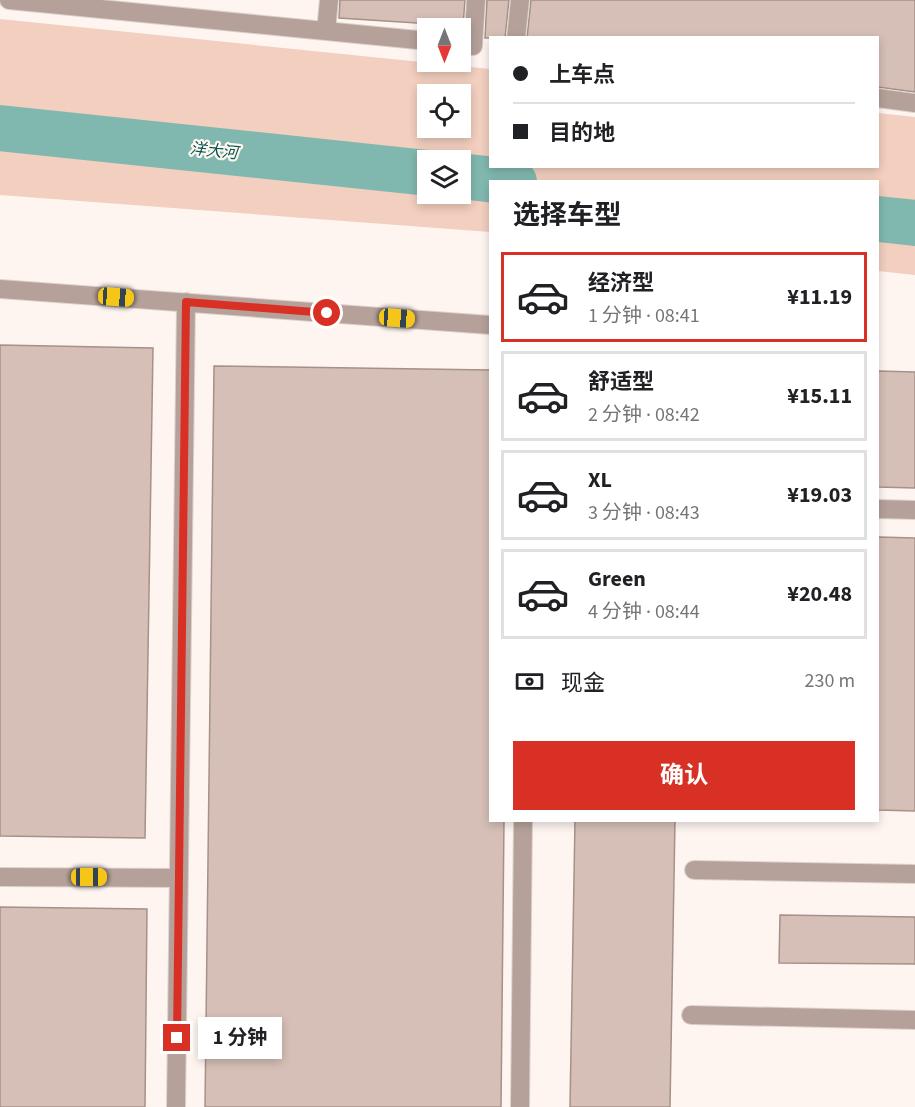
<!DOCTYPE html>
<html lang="zh">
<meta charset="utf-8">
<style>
:root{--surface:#fff;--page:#f2f2f2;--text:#202124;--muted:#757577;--line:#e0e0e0;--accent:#d93025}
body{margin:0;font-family:"Source Sans 3","Noto Sans SC",sans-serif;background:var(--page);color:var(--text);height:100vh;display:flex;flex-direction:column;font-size:22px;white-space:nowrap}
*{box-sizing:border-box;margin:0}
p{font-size:20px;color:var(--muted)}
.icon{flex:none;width:33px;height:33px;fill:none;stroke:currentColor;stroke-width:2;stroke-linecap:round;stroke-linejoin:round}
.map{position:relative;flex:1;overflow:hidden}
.side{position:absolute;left:489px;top:180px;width:390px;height:642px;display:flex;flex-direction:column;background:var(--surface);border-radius:0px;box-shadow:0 3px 9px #0003}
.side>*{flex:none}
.top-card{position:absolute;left:489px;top:36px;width:390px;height:132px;border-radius:0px;box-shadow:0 3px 9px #0003;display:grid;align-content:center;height:132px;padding:0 24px;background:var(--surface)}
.needle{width:39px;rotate:180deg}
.buttons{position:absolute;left:417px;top:18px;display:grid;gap:12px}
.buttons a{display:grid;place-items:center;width:54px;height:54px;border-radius:0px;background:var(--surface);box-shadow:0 3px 9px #0003;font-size:30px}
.end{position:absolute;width:27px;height:27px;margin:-14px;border:8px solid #d93025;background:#fff;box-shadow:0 0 0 3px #fff}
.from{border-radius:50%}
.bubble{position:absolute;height:42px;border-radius:0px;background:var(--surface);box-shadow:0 3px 9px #0003;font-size:20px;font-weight:700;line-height:42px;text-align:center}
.car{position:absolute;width:18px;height:36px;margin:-18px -9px;border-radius:8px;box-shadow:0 0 4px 2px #0007;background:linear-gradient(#f5c518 24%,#345 0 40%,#f5c518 0 76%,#345 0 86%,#f5c518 0)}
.top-card b{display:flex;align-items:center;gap:21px;height:57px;font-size:22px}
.top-card b+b{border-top:2px solid var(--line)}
.top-card i{width:15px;height:15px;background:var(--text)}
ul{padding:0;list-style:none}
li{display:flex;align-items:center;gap:18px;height:90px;margin:0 12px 9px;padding:0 12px;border:3px solid var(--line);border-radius:0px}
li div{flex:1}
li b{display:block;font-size:22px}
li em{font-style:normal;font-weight:700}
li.active{border-color:var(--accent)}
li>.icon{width:54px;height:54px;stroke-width:1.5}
h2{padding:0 24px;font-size:27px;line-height:72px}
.pay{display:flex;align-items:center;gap:15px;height:66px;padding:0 24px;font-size:22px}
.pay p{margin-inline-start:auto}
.cta{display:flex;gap:12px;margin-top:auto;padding:12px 24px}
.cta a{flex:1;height:69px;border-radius:0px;background:var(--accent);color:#fff;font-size:24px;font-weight:700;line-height:69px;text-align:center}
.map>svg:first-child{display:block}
.green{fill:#f2cfbf;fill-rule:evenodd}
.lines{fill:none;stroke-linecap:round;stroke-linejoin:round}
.river{stroke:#80b8af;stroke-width:46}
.building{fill:#d5bfb6;stroke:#a69188;stroke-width:1.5}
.minor-casing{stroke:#dbd2ce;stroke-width:20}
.minor{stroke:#b5a199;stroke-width:18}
.route{stroke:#d93025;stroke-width:8}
.labels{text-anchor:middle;stroke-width:4.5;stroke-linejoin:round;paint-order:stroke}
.water-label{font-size:16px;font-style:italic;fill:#02564e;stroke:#fef5f1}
</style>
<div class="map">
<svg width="915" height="1107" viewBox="0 0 915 1107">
<rect width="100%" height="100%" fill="#fef5f1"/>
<path class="green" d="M0,19l490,50v97h388v-53l37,4v158l-37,-4v-89h-388v50l-490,-37zM428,94h32v34h-32zM428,160h32v34h-32z"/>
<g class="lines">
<path class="river" d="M0,128l428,45
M460,176l54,6
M878,219l37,4"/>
</g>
<path class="building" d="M340,0h125l-2,26 -124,-8z
M487,0h22l-4,38h-20z
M531,0h384v92l-37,-5v-49h-351z
M0,345l153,3 -8,490 -145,-2z
M214,366l276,4v450h14l-3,287h-296z
M878,371l37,1v116l-37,-1z
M878,537l37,1v273l-37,-1z
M575,820h100l-5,287h-100z
M0,907l147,2 -2,198h-145z
M780,915l135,2v47l-136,-1z"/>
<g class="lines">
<g class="minor-casing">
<path id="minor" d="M9,0l419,41
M326,31l3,-31
M516,38l4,-38
M460,45l13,1 3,-46
M878,98l37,5
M0,289l490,36
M878,509l37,1
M694,870l221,4
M0,877l179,1
M691,1015l224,5
M176,1107l10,-805
M520,1107l3,-287"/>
</g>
<use href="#minor" class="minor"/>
</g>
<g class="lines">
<path class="route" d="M177,1038l9,-736 141,11"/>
</g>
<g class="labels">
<g class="water-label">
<text transform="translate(214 150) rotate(6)" y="6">洋大河</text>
</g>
</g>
</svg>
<div class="buttons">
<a><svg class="needle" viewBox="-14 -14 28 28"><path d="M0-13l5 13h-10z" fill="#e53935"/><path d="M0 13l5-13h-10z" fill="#757577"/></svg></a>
<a><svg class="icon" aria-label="locate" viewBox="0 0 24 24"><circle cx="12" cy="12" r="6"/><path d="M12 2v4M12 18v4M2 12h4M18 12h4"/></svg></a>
<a><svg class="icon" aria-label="layers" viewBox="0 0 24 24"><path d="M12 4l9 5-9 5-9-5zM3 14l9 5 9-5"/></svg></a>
</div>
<i class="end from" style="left:327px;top:313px"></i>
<i class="end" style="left:177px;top:1038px"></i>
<div class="bubble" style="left:198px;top:1017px;width:84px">1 分钟</div>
<i class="car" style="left:116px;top:297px;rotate:94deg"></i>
<i class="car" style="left:397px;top:318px;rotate:94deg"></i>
<i class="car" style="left:89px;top:877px;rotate:90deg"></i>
<div class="top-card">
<b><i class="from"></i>上车点</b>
<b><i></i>目的地</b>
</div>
<section class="side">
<h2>选择车型</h2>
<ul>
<li class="active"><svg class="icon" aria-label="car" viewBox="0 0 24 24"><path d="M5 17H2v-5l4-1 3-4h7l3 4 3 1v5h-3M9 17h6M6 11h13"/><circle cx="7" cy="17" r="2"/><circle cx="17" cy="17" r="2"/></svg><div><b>经济型</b><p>1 分钟 · 08:41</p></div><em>¥11.19</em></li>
<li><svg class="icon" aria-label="car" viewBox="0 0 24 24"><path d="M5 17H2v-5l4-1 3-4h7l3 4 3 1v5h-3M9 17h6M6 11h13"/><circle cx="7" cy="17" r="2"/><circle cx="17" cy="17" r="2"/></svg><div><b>舒适型</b><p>2 分钟 · 08:42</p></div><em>¥15.11</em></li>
<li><svg class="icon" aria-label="car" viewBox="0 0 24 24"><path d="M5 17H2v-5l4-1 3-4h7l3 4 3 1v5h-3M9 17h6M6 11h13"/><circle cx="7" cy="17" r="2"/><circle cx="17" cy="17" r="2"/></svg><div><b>XL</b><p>3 分钟 · 08:43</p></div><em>¥19.03</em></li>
<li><svg class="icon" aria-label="car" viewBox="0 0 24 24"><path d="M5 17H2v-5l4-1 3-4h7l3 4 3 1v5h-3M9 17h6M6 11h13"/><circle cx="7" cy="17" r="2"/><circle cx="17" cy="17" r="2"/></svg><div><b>Green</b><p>4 分钟 · 08:44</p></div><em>¥20.48</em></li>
</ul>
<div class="pay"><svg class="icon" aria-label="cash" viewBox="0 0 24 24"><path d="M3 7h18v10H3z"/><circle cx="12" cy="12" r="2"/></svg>现金<p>230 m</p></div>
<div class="cta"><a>确认</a></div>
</section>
</div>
